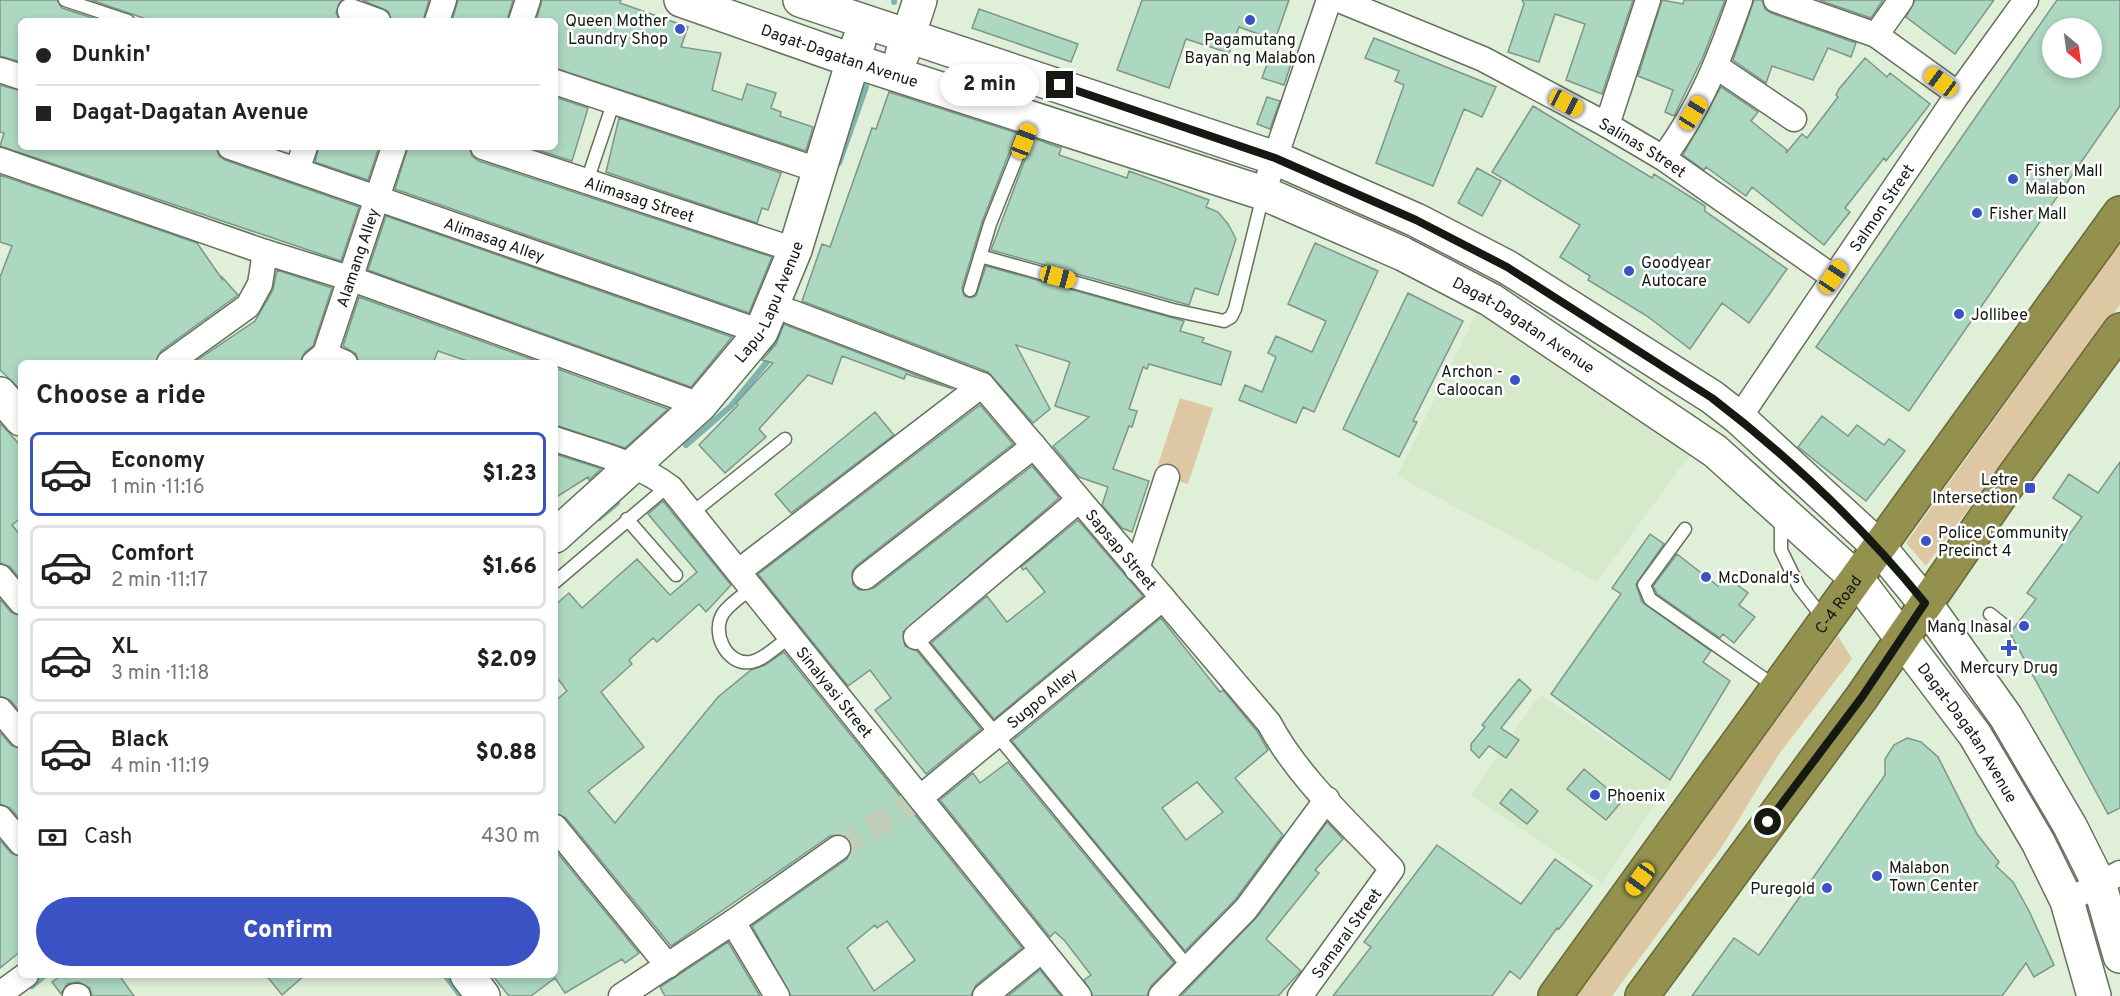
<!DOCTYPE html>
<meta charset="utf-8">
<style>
:root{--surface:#fff;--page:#f2f2f2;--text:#222;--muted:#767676;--line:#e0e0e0;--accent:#3a52c4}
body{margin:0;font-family:Overpass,sans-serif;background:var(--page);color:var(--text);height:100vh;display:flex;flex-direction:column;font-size:22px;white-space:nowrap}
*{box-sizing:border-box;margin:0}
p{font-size:20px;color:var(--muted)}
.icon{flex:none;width:33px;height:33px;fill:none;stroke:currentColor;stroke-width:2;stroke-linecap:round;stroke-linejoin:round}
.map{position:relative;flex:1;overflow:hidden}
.details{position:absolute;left:18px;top:360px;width:540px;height:618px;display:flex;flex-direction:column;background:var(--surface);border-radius:9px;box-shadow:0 3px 9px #0003}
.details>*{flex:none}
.hud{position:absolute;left:18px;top:18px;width:540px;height:132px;border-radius:9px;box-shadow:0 3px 9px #0003;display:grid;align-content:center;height:132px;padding:0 18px;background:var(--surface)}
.needle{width:39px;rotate:151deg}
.controls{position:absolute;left:2042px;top:18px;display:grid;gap:12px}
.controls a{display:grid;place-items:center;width:60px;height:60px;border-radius:50%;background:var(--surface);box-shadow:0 3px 9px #0003;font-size:30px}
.end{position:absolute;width:27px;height:27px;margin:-14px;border:8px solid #141911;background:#fff;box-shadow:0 0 0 3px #fff}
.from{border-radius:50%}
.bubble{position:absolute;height:42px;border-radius:21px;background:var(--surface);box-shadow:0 3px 9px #0003;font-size:20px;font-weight:800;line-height:42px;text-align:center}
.car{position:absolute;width:18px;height:36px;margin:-18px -9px;border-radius:8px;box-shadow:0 0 4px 2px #0007;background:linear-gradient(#f5c518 24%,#345 0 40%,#f5c518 0 76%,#345 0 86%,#f5c518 0)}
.hud b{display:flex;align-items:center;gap:21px;height:57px;font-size:22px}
.hud b+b{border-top:2px solid var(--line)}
.hud i{width:15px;height:15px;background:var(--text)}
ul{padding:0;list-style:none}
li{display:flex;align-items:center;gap:18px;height:84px;margin:0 12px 9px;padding:0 6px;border:3px solid var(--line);border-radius:9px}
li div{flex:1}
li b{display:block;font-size:22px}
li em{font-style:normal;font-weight:800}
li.selected{border-color:var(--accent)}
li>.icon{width:54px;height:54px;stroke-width:1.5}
h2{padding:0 18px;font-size:27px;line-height:72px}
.pay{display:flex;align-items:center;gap:15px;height:66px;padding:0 18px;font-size:22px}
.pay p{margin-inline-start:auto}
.primary-button{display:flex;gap:12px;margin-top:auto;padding:12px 18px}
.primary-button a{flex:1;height:69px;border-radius:36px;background:var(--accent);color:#fff;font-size:24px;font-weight:800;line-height:69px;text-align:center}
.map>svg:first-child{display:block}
.built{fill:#d6eacb}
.green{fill:#dec8a4}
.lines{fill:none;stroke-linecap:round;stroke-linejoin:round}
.stream{stroke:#7fb3ae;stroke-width:6}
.building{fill:#acd7c0;stroke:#7d9688;stroke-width:1.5;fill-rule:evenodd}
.street-tunnel{stroke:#c1cfba;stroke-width:24;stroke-dasharray:24 12;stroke-linecap:butt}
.lane-casing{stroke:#64715c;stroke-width:15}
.street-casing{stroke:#64715c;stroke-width:27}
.secondary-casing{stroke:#64715c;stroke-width:36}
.highway-casing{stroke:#676738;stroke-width:36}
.lane{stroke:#fff;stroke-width:12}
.street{stroke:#fff;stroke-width:24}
.secondary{stroke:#fff;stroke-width:33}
.highway{stroke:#93914d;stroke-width:33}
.route{stroke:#141911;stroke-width:8}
.poi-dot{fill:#3a52c4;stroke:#fff;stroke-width:2}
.labels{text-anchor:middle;stroke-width:5;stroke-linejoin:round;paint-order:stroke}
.poi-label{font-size:16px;fill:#141911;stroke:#fff;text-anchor:start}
.street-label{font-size:16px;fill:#141911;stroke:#fff}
</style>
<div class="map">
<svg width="2120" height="996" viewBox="0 0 2120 996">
<rect width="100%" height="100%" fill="#e0efd8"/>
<path class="built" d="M1477,312l217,137 -97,133 -200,-106z
M1540,694l131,87 -69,102 -131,-88z"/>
<path class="green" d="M2120,243v62l-194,261 -20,-23z
M1180,398l33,10 -25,76 -33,-10z
M1838,636l14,23 -73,95 -58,94 -109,148h-39z"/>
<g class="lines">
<path class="stream" d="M894,2v-2
M839,163l27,-76
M686,445l45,-39 36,-44 11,-28
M599,518l18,-15
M445,975l16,21
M32,986l13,-11"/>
</g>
<path class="building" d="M0,0h57l5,8 37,12 -78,1v41l-21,-6z
M91,0h250l-5,13 4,8h-188z
M362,0h67l-6,21h-31l-4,-10z
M458,0h55l-6,21h-55z
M542,0h79l-1,3 68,24 -7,20 40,6 -9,37 30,10 5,-16 29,9 -5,15 10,4 -1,4 33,11 -7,24 -251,-83v-47h-19z
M1142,0h147l-14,40 -36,-13 -10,26 -43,-14 -17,49 -52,-18z
M1522,0h111l-31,94 -36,-14 19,-56 -30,-10 -16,48 -31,-10 16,-48z
M1662,0l21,4 1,-4h41l-22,57 -29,59 -9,-4 8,-22 -35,-14z
M1754,0h8l3,9 6,4 85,30 -5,14 -23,-9 -15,32 -41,-14 -6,17 -33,-23z
M1819,0h64l-12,18z
M1915,0h79l-39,54 -49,-37z
M2057,0h63v106l-211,305 -93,-64zM2052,28h39v40h-39z
M979,9l99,35 -7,18 -99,-34z
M1374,38l122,49 -14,30 -18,-8 -31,77 -57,-23 28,-78 -9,-4 4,-10 -34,-13z
M1270,56l21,8 -7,21 -22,-7z
M1865,58l22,19 3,-4 40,31 -44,57 -2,-3 -39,50 5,4 -26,33 -72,-58 -6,9 -40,-29 -2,3 -21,-15 38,-68 37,25 -7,9 36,29 -1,3 16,-19 5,4 31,-41 -2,-2 3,-6z
M0,85l21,6v56h195l3,9 6,4 134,47 -18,54 -341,-115 4,-13 -4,-1z
M889,92l128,41 -35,89 -20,66 2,8 7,2 5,-2 10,-30 198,55 -4,10 24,7 -2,4 29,10 -10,33 -72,-21 -2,5 -4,-2 -14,42 8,2 -5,16 -3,-1 -16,43 36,12 -17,51 -10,-4 -20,-23 6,-18 -29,-10 -26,-31 36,-29 -34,-11 15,-44 -54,-17 34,64 -17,14 -45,-51 -186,-71 20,-57 8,3 42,-119 4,1z
M555,97l33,11 -16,53 -44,-14h27z
M1267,97l13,4 -10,28 -13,-5z
M1533,106l119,72 2,-4 51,32v5l82,58 -38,54 -27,-20 -32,46 -43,-33 -59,-36 2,-4 -30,-19 20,-32 -88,-53z
M619,118l162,55 -13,37 -6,-2 -5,15 -151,-51z
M1033,138l28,10 -2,7 68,23 2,-7 80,29 -3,7 12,5 10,12 8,15 -18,56 -23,-7 -6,17 -198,-55z
M319,147h60l-11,33 -53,-18z
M408,147h61l3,9 7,5 293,96 -23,56 -354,-124z
M1477,168l24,13 -19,35 -24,-13z
M0,175l197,68 25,36v-2l16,18 -77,56 -6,12h-134v27l-21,-20v-93l12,-31 -12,-4z
M386,216l346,121 -41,50 -323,-117z
M1315,243l63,28 -64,141 -11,-5 -7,16 -57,-23 6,-15 17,7 14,-35 -8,-4 8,-17 36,16 14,-31 -38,-17z
M277,270l55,18 -19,58 -8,6 -5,11h-107l62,-42 18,-31z
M1408,293l55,28 -50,100 4,1 -18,35 -56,-28z
M359,297l183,66h-69l-35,-12 -5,12h-74l-3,-9 -13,-8z
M784,324l2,1 167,64 -47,-15 -2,5 -62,-23 -10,28 -24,-9 -49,54 7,8 -41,36 -26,-28 39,-40 -2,-2 37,-40 -11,-3 14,-16z
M555,368l113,41 -43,39 -70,-23z
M980,405l33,39 -157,122 -4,6 1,13 6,5 15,-2 158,-122 27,32 -156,134 2,14 12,5 64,78 -55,45 -51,-64 16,-12 -21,-28 -22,16 -90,-112z
M875,412l19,23 -103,78 -16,-19z
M1822,416l26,20 9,-11 27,20 5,-6 16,12 -39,50 -68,-54z
M0,423l21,23v72l-9,7 9,11v44l-11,-13 -10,-4z
M555,454l41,13 5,2 -12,11 -1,-3 -33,21z
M2120,462v346l-12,6 -98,-181 26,-34 -9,-6 55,-76 -29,-19 16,-24 29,19z
M663,501l68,84 -25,27 -7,-8 -42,38 -4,-4 -24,22 3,4 -31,28 43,55 -56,44 27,32 103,-126 33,-27 14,-5 19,-13 238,296 -46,37 -5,11h-180l-39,-70 95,-67 5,-13 -9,-11 -13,1 -159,110 -105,-128 -11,-5v-112l12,-10 -12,-16v-70l14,-12 13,15 55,-49 33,36 27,-23 -49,-58zM887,921l28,39 -41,31 -27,-43 28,-23 2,3z
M1078,520l65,76 -149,123 -63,-76 56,-47 20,26 38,-30 -19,-24 -3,2 -2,-3z
M1650,534l14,10 -28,40 6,18 69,49 -8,11 27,19 -60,99 -119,-86 70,-100 -9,-6z
M1677,554l41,32 8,-10 22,17 -9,12 16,12 -21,26 -11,-9 -3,4 -63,-44 -4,-8z
M0,599l11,13 10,4v97l-11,-13 -10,-4z
M1161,618l59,74 3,-2 34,41 11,19 -33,28 48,57 -48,65 -50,51 -173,-210zM1197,782l26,30 -37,28 -24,-32z
M1519,679l12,11 -30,38 18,12 -13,18 -17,-12 -10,12 -8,-8v-6l14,-17 -3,-2z
M0,732l11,13 10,4v72l-11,-13 -10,-4z
M1907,738l14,4 17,15 39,77 22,28 -3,4 17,16 16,29 25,54 -20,12 -8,-14 -24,33h-310l42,-58 25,17 126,-180v-16l9,-14z
M1008,762l166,201 -23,23 -4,10h-54l-9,-16 7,-5 -26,-34 -10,-9 -5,5 -110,-137 33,-27 7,10z
M1584,769l38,32 -16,19 -39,-31z
M1511,789l27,22 -11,13 -27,-21z
M1327,822l16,17 -28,31 4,3 -53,66 35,32 -23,25h-97l76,-79z
M0,840l11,13 10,4v94l-21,17z
M1437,845l84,59 34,-45 37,27 -33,43 -2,-1 -37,51 -10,-8 -18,25h-159l38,-49 -7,-5z
M555,850l84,103 -14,10 -3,-4 -57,34 -10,-15 -24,18h-22l-17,-21h63z
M728,942l32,54h-95l-5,-9z
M1040,970l21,26h-53z
M62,975h57l15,21h-42l-2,-8 -12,-6 -11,2 -6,10 -9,-12z
M266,975h39l-23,20z"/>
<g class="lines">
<path class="street-tunnel" d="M838,848l83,-51"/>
<g class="lane-casing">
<path id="lane" d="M65,0l63,21
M587,181l27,-80
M980,256l193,54 51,11 7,-4 4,-8 28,-114
M970,290l20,-66 42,-105
M692,513l93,-74
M1781,517v33l18,37 25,32
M627,519l49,56
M1685,529l-41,56 6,14 126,88
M555,582l113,-96
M752,588c-9,7 -21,15 -28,24 -14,19 2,54 27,50 13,-2 28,-18 39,-25
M1990,614l15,12
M916,637l273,331"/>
</g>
<g class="street-casing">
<g id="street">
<path id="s1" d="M1339,0l144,59 124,66 56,33 170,119"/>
<path d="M1776,0l100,35 82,59"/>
<path d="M350,11l28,10"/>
<path d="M437,21l7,-21"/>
<path d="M521,21l7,-21"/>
<path d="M1876,35l25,-35"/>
<path d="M1717,67l77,52"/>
<path d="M0,70l21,7"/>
<path d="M555,82l263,88"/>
<path d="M1607,125l41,-125"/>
<path id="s2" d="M230,147l531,185"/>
<path id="s3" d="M483,147l312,103"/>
<path d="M1663,158c37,-49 57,-101 77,-158"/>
<path d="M0,160l265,92 87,27 348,126"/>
<path d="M297,170l8,-23"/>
<path d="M1263,193l66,-193"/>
<path id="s4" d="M791,312l191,73 287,338c29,55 81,101 123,146l-92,127"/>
<path d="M325,354l20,9"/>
<path d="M169,363l79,-57 12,-22 5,-32"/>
<path id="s5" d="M314,363l11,-9 69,-207"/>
<path id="s6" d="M1739,418l219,-324 68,-94"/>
<path id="s7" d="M555,439c40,14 82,23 116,49l408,508"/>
<path d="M1137,569l30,-92"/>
<path d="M739,571l243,-186"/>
<path d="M0,577l21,25"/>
<path d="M865,577l169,-131"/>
<path d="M916,637l162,-136"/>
<path d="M0,710l21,25"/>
<path id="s8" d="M921,797l242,-199"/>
<path d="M0,818l21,25"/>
<path d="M555,827l113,139"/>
<path d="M2067,901l53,-28"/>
<path d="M733,922l44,74"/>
<path d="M8,988l18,-13"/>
<path d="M75,996h3"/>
<path d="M621,996l112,-74 105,-74"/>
<path d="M985,996l57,-46"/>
<path d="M1161,996l85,-87 81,-110"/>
</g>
</g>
<g class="secondary-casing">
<g id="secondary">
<path id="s9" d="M681,0l173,61 409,132 140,61 88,46 224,151 142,128 118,156 63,107 29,59 27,95"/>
<path d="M800,0l475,158 141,62 91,47 205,130 27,21 140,129 46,56 81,114 64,109 30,60 20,70"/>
<path d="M902,55l18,-55"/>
<path d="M0,394l21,25"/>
<path id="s10" d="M555,536l145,-131 61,-73 34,-82 64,-209"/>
<path d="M467,975l16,21"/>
</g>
</g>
<g class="highway-casing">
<g id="highway">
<path id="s11" d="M1555,996l565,-783"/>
<path d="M1642,996l220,-299 154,-224 104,-143"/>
</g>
</g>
<use href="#lane" class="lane"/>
<use href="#street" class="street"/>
<use href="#secondary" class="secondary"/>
<use href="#highway" class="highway"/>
</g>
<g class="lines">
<path class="route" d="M1060,85l215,73 141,62 91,47 205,131c77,59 152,130 213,205l-63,94 -94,125"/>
</g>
<g class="poi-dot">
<circle cx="1250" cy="20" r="6"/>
<circle cx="680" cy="29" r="6"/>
<circle cx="2013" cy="179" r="6"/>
<circle cx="1977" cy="213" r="6"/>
<circle cx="1629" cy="271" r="6"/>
<circle cx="1959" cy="314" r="6"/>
<circle cx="1515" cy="380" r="6"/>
<rect x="2024" y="482" width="12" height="12" rx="3"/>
<circle cx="1926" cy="541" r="6"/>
<circle cx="1706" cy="577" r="6"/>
<circle cx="2024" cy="626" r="6"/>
<path d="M2006 639h6v6h6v6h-6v6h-6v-6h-6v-6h6z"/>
<circle cx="1595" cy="795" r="6"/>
<circle cx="1877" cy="876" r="6"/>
<circle cx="1827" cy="888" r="6"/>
</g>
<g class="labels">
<g class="poi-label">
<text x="668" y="26" text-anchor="end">Queen Mother<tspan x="668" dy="18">Laundry Shop</tspan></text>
<text x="1250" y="45" text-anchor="middle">Pagamutang<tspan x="1250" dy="18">Bayan ng Malabon</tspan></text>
<text x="2025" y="176">Fisher Mall<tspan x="2025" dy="18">Malabon</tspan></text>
<text x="1989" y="219">Fisher Mall</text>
<text x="1641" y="268">Goodyear<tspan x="1641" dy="18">Autocare</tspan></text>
<text x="1971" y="320">Jollibee</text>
<text x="1503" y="377" text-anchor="end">Archon -<tspan x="1503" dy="18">Caloocan</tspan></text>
<text x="2018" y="485" text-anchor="end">Letre<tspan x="2018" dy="18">Intersection</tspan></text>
<text x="1938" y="538">Police Community<tspan x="1938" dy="18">Precinct 4</tspan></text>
<text x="1718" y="583">McDonald's</text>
<text x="2012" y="632" text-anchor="end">Mang Inasal</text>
<text x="2009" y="673" text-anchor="middle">Mercury Drug</text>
<text x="1607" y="801">Phoenix</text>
<text x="1889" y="873">Malabon<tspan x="1889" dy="18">Town Center</tspan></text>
<text x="1815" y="894" text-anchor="end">Puregold</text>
</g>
<g class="street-label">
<text dy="6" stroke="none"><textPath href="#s9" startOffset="168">Dagat-Dagatan Avenue</textPath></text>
<text dy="6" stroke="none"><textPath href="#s1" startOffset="338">Salinas Street</textPath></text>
<text dy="6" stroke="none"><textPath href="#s3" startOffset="165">Alimasag Street</textPath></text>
<text dy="6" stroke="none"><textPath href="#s6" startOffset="254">Salmon Street</textPath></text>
<text dy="6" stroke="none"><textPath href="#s2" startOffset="280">Alimasag Alley</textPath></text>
<text dy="6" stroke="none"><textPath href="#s5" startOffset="116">Alamang Alley</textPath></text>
<text dy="6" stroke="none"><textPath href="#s10" startOffset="321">Lapu-Lapu Avenue</textPath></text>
<text dy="6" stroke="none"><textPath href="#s9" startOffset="906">Dagat-Dagatan Avenue</textPath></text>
<text dy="6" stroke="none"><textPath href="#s4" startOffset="420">Sapsap Street</textPath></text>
<text dy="6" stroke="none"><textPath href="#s11" startOffset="483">C-4 Road</textPath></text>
<text dy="6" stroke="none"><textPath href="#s7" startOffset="388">Sinalyasi Street</textPath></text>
<text dy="6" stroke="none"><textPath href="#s8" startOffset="156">Sugpo Alley</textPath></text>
<text dy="6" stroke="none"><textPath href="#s9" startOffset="1516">Dagat-Dagatan Avenue</textPath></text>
<text transform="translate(1346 933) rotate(-54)" y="6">Samaral Street</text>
</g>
</g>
</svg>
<div class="controls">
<a><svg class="needle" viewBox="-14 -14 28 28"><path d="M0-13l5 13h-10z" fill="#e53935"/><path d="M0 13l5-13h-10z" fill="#767676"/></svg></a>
</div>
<i class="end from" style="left:1768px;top:822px"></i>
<i class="end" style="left:1060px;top:85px"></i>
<div class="bubble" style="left:940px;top:64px;width:99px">2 min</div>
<i class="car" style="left:1941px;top:82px;rotate:307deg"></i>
<i class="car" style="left:1566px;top:103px;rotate:118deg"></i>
<i class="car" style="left:1693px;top:113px;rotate:32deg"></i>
<i class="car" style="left:1024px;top:141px;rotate:21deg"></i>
<i class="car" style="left:1058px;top:277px;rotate:105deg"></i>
<i class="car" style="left:1833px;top:277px;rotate:34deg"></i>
<i class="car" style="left:1640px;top:879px;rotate:216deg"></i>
<div class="hud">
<b><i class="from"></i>Dunkin'</b>
<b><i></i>Dagat-Dagatan Avenue</b>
</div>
<section class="details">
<h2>Choose a ride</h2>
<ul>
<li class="selected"><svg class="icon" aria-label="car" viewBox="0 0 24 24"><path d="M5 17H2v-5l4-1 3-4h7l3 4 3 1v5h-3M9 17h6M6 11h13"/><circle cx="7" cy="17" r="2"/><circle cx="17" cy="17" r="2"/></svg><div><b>Economy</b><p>1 min · 11:16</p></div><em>$1.23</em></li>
<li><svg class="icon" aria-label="car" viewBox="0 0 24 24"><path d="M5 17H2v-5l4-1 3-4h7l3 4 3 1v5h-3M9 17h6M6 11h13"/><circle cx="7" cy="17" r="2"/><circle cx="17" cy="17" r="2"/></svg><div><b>Comfort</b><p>2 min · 11:17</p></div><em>$1.66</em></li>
<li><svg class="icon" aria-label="car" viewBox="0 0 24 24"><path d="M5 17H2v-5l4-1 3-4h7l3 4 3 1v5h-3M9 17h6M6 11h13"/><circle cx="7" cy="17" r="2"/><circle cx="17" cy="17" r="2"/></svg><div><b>XL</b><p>3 min · 11:18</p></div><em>$2.09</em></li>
<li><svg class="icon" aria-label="car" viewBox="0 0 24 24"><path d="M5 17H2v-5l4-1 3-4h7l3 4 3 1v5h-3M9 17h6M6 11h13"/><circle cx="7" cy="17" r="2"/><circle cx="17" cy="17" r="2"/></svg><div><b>Black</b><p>4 min · 11:19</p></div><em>$0.88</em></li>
</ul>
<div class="pay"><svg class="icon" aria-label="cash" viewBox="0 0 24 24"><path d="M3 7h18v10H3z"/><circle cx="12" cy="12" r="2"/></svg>Cash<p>430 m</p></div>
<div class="primary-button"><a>Confirm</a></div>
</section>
</div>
